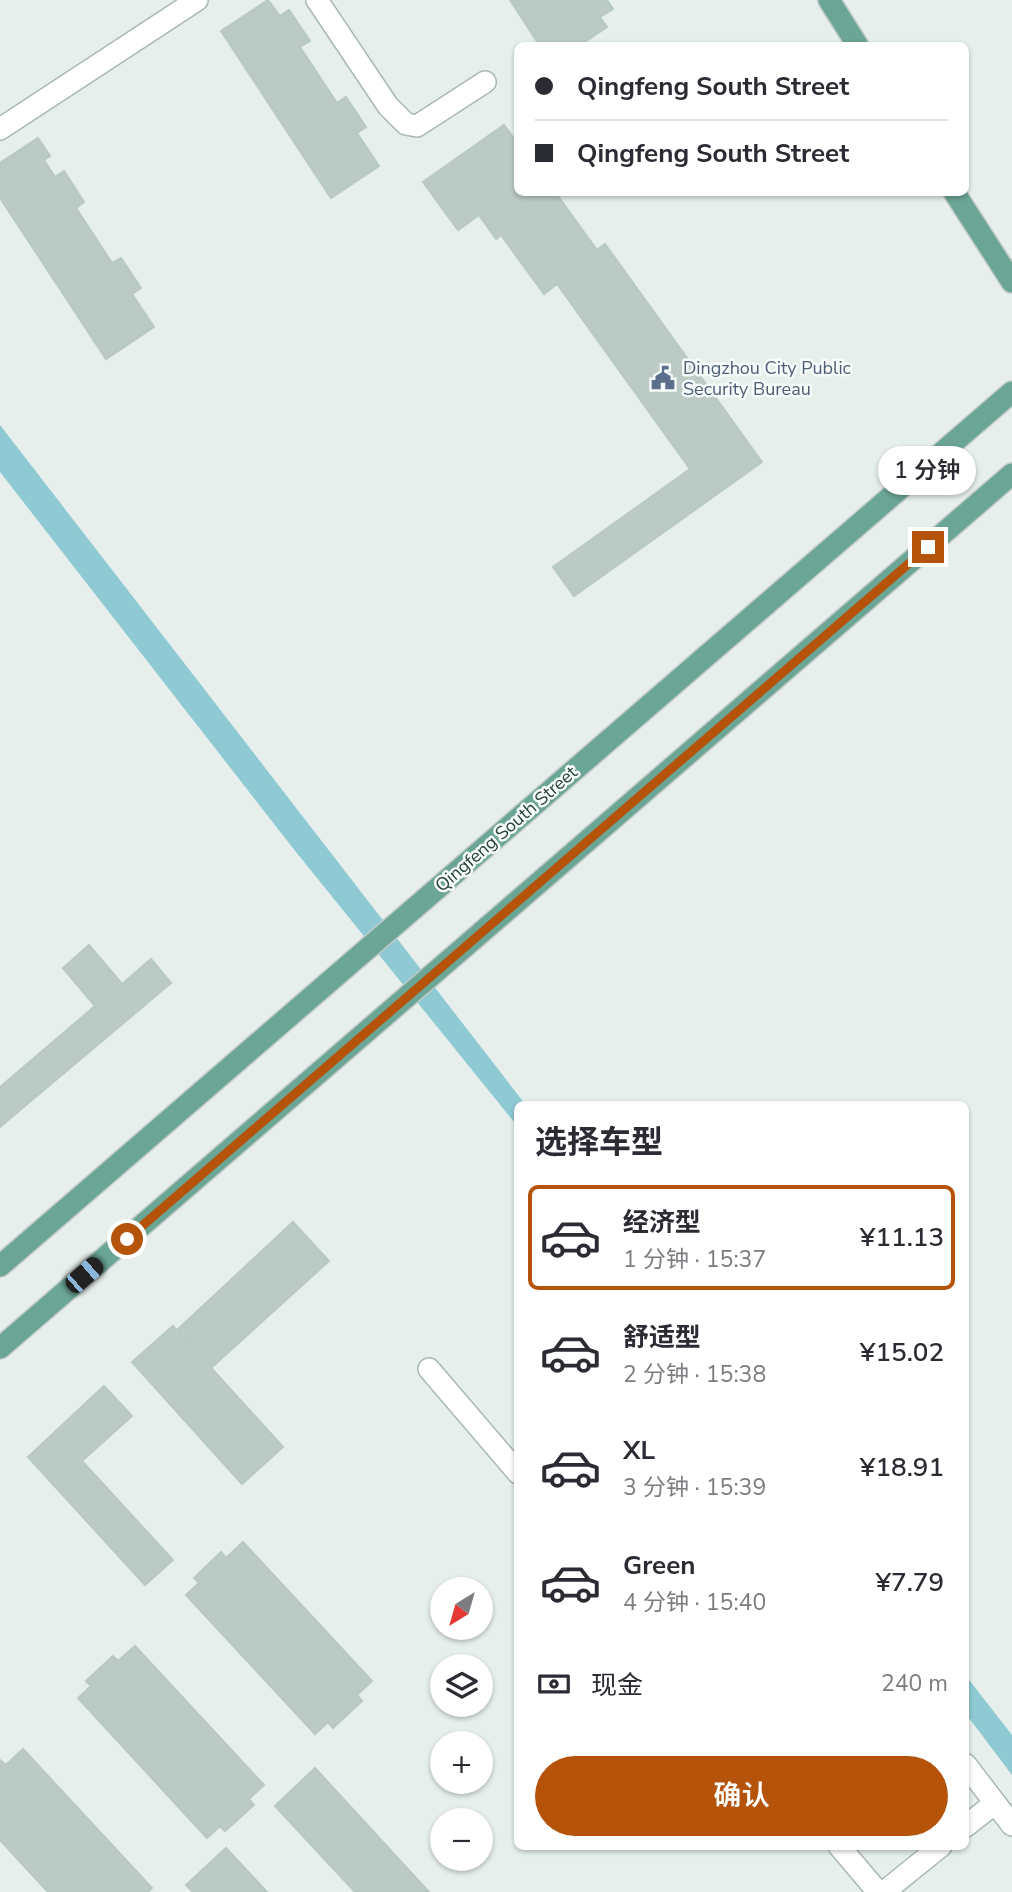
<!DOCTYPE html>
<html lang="zh">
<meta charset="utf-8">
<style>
:root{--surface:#fff;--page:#f2f2f3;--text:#2b2b33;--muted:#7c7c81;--line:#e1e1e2;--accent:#b45309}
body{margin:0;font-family:"Nunito Sans","Noto Sans SC",sans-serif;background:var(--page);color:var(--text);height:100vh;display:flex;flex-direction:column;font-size:26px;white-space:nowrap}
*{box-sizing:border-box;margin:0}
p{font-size:23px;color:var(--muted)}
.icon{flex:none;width:38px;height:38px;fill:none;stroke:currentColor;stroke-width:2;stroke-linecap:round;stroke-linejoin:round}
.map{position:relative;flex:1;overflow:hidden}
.details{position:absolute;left:514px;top:1101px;width:455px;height:749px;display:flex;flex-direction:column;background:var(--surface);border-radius:10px;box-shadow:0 2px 5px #0004}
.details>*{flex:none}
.hud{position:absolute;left:514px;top:42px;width:455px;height:154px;border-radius:10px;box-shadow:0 2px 5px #0004;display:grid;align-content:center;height:154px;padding:0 21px;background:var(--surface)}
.needle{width:46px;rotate:217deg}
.buttons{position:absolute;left:430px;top:1577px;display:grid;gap:14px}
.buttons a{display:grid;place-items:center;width:63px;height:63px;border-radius:50%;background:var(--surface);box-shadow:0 2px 5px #0004;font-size:35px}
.end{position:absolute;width:32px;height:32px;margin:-16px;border:9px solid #b45309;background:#fff;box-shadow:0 0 0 4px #fff}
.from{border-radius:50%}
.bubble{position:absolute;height:49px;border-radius:24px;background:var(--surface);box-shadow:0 2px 5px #0004;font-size:23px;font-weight:600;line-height:49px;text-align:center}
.car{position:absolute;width:21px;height:42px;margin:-21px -10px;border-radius:9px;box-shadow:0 0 5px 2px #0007;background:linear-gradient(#222 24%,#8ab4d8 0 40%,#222 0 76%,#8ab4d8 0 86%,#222 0)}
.hud b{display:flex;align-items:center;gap:24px;height:66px;font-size:26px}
.hud b+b{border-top:2px solid var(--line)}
.hud i{width:18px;height:18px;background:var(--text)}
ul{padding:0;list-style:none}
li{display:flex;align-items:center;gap:21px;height:105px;margin:0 14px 10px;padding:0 7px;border:4px solid transparent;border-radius:10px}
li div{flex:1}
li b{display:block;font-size:26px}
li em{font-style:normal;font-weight:600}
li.active{border-color:var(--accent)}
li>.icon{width:63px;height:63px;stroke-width:1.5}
h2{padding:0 21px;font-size:32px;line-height:84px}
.pay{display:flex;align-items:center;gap:18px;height:77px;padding:0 21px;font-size:26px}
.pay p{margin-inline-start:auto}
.action{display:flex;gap:14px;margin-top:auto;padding:14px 21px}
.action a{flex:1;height:80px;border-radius:42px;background:var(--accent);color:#fff;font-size:28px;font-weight:600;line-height:80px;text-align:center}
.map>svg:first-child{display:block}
.water{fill:#8ec9d4}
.building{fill:#bbcac4;stroke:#b8c9c2;stroke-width:2}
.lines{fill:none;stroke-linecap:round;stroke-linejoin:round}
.minor-casing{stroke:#a8b8b2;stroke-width:24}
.major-casing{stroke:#c2cac8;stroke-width:24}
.minor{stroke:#fff;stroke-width:21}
.major{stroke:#6aa596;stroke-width:21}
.route{stroke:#b45309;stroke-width:9}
.labels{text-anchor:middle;stroke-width:5;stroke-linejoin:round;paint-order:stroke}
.service-label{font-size:18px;fill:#4e5e75;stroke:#f7fbf9;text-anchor:start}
.street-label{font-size:18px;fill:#24423a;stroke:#f7fbf9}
</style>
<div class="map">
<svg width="1012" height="1892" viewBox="0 0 1012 1892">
<rect width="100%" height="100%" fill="#e6efeb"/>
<path class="water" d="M0,425l525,679h-7v23l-226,-280 -292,-375z
M966,1676l46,59v40l-46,-61z"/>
<path class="building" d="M268,0l12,16 9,-6 21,31 -10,6 37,56 9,-6 20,30 -9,6 22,33 -48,32 -110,-167z
M510,0h97l6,9 -13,8 7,10 -28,19h-39z
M504,125l14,19v48h37l42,58 8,-6 157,218 -188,134 -21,-29 137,-98 -133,-185 -13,10 -43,-59 -5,4 -17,-24 -21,15 -35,-48z
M38,138l12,18 -6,4 11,17 9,-6 20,31 -8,6 36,55 9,-5 20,30 -9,6 22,33 -48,32 -106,-161v-35z
M89,945l33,39 29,-25 20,24 -171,144v-40l95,-81 -32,-38z
M293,1222l36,39 -118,107 -34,-38z
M173,1326l110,121 -41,37 -110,-122z
M104,1386l28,30 -50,45 91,99 -28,25 -117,-128z
M243,1542l129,139 -15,14 5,6 -29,27 -5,-6 -13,12 -129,-139 13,-12 -5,-5 27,-26 5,6z
M135,1646l129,139 -15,14 5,6 -29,26 -5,-5 -13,12 -129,-140 13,-12 -5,-5 27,-25 5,5z
M23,1749l129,139 -4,4h-100l-48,-52v-80l6,5z
M315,1768l114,124h-74l-80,-86z
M226,1848l41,44h-74l-7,-7z"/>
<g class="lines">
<g class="minor-casing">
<path id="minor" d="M317,0l71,106 18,18 11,2 68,-44
M0,129l197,-129
M429,1369l89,104
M966,1765l46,60
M966,1826l29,-23
M839,1846l39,46
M884,1892l57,-46"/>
</g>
<g class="major-casing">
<path id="major" d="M829,0l29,46
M954,192l58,90
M0,1266l1012,-874
M0,1348l1012,-874"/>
</g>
<use href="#minor" class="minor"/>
<use href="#major" class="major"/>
</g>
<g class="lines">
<path class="route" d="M127,1239l801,-692"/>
</g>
<defs>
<g id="civic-bare" transform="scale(1.89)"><path d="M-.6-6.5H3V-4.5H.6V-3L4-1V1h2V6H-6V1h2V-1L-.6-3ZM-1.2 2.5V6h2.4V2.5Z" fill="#5c6f8a" stroke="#f7fbf9" stroke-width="2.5" paint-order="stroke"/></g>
</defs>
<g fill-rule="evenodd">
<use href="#civic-bare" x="663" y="378"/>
</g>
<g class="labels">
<g class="service-label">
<text x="683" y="374">Dingzhou City Public<tspan x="683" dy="21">Security Bureau</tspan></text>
</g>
<g class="street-label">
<text transform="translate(506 829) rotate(-41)" y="6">Qingfeng South Street</text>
</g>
</g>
</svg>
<div class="buttons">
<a><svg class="needle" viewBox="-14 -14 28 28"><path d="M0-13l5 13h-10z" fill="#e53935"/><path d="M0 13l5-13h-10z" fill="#7c7c81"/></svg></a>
<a><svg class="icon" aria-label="layers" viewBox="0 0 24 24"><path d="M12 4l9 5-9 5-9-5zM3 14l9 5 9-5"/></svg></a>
<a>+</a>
<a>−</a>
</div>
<i class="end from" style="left:127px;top:1239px"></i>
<i class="end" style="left:928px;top:547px"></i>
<div class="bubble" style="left:878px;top:446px;width:98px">1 分钟</div>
<i class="car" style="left:84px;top:1275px;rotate:49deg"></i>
<div class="hud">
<b><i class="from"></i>Qingfeng South Street</b>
<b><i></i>Qingfeng South Street</b>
</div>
<section class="details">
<h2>选择车型</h2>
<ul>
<li class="active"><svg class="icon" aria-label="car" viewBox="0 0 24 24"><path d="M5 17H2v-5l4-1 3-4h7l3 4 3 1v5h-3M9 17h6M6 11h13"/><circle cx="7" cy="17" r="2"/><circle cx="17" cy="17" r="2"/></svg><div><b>经济型</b><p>1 分钟 · 15:37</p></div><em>¥11.13</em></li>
<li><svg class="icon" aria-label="car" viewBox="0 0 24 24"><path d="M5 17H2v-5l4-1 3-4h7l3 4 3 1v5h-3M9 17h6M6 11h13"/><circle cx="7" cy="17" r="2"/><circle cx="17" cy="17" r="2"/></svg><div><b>舒适型</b><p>2 分钟 · 15:38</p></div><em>¥15.02</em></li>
<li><svg class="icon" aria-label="car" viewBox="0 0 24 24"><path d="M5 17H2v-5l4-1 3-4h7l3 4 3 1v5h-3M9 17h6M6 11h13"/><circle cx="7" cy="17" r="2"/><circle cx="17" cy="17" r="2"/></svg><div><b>XL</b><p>3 分钟 · 15:39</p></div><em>¥18.91</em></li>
<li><svg class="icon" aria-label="car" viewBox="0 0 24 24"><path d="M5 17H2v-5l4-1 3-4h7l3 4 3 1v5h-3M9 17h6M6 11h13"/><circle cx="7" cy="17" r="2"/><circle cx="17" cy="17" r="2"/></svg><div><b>Green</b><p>4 分钟 · 15:40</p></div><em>¥7.79</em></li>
</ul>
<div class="pay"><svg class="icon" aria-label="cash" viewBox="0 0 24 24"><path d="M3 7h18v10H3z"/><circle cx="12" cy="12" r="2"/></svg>现金<p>240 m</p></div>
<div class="action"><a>确认</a></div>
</section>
</div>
